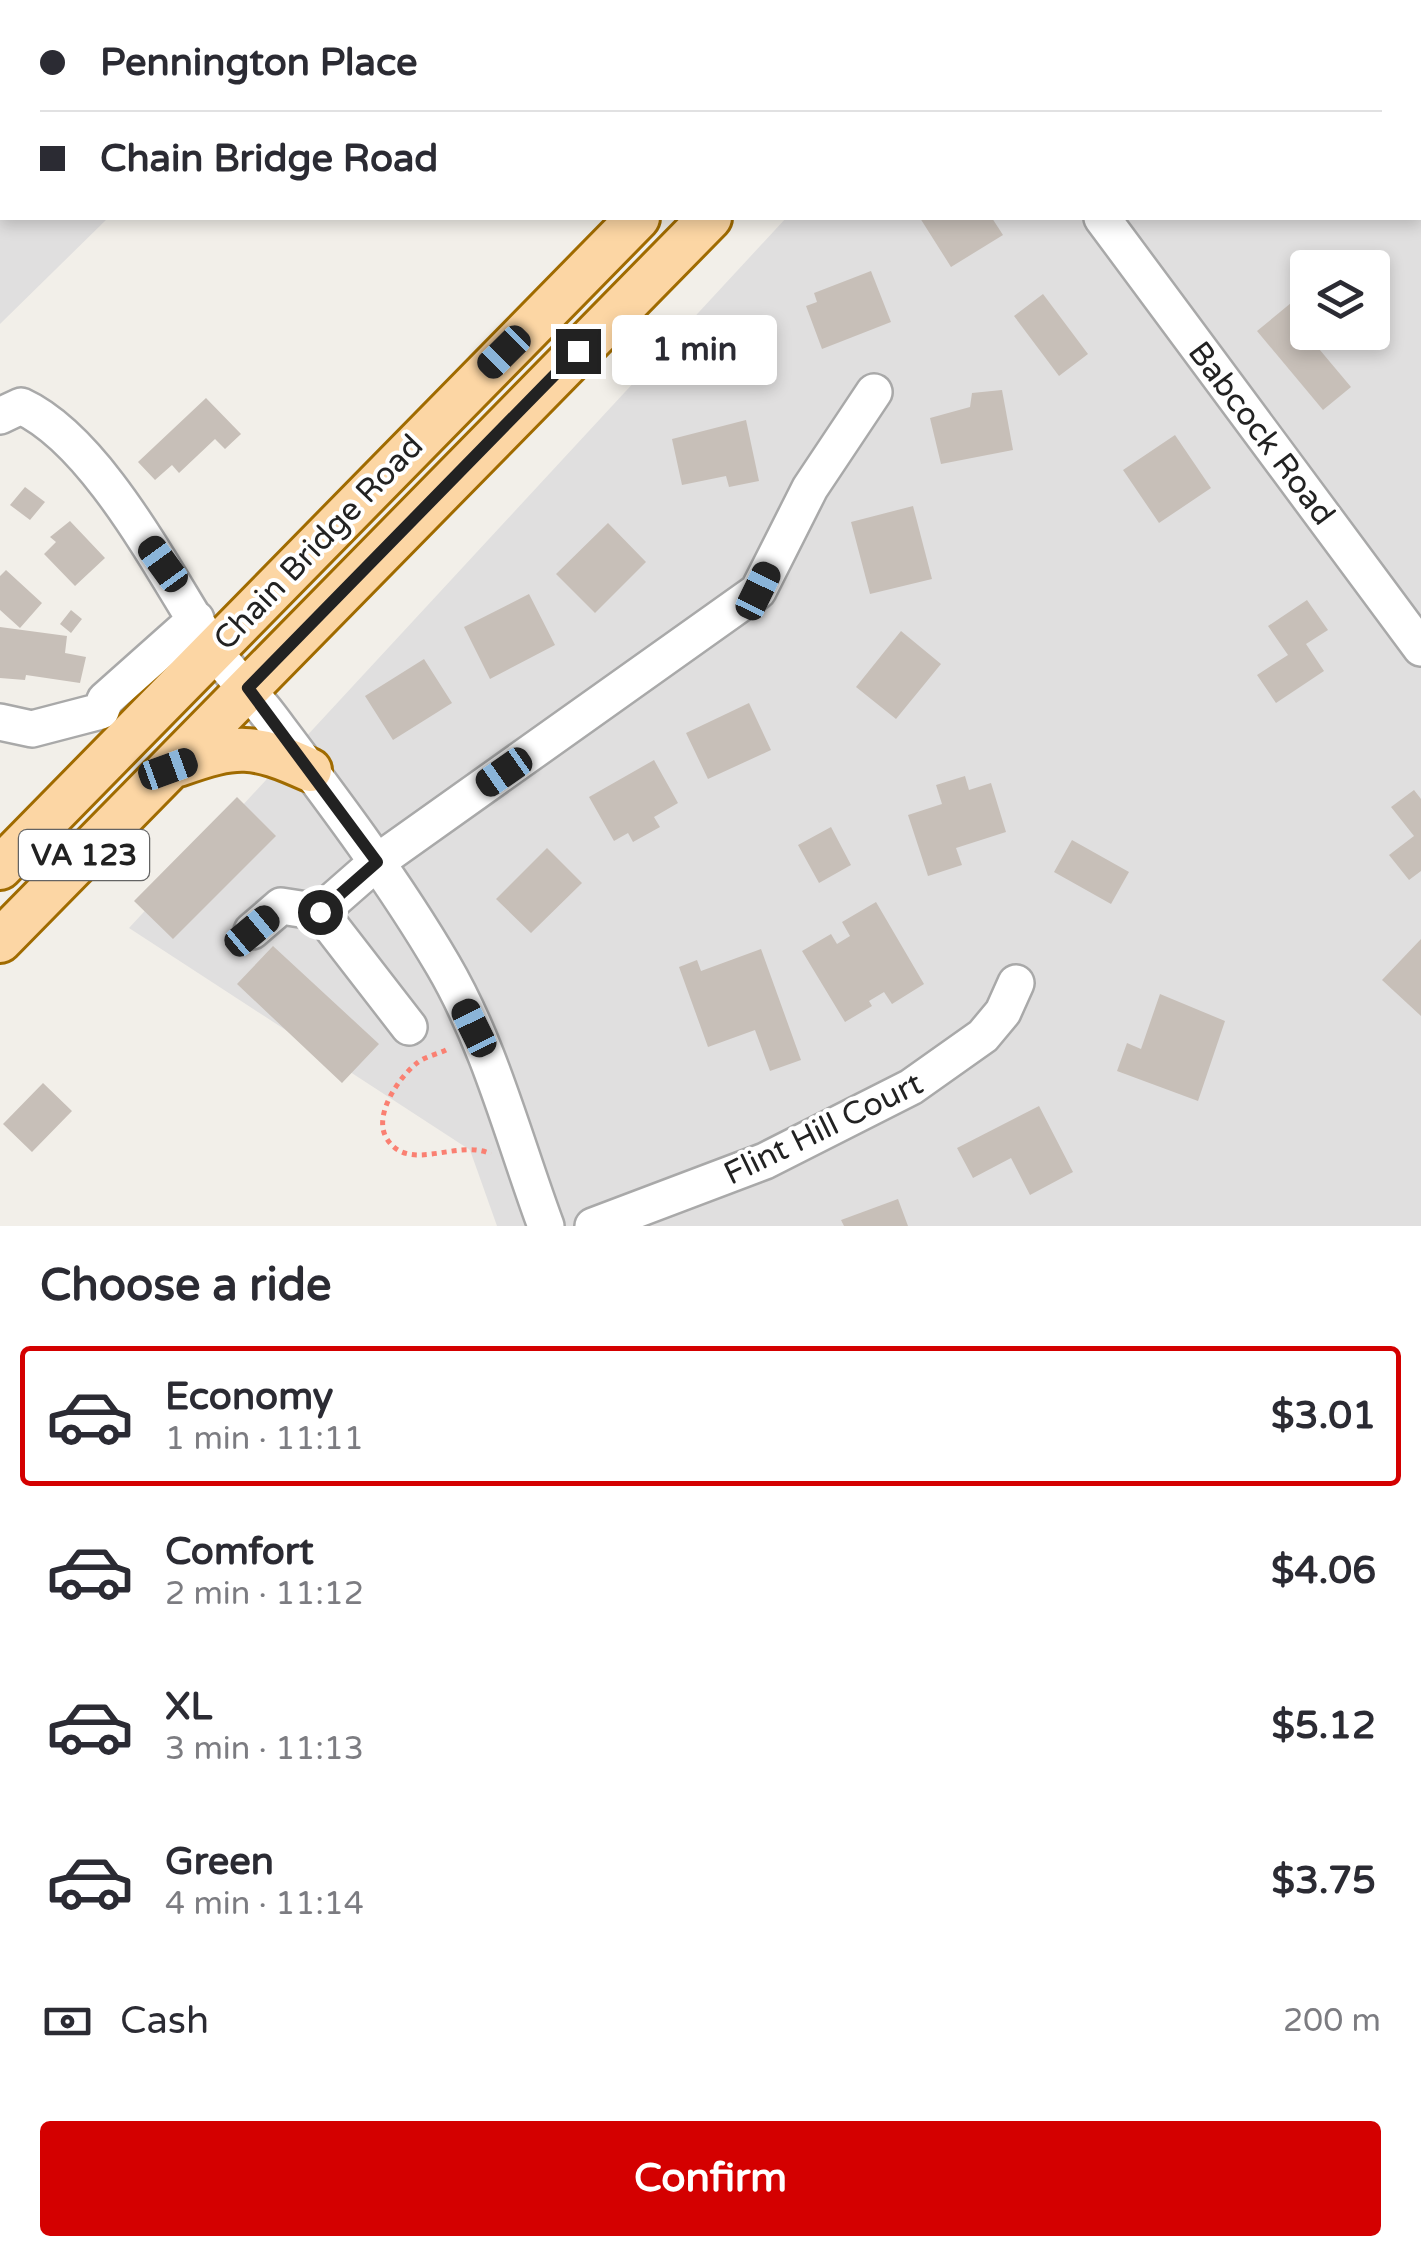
<!DOCTYPE html>
<meta charset="utf-8">
<style>
:root{--surface:#fff;--page:#f7f7f7;--text:#2b2b33;--muted:#7c7c81;--line:#e1e1e2;--accent:#d40000}
body{margin:0;font-family:"Varela Round",sans-serif;background:var(--page);color:var(--text);height:100vh;display:flex;flex-direction:column;font-size:38px;white-space:nowrap}
*{box-sizing:border-box;margin:0}
p{font-size:32px;color:var(--muted)}
.icon{flex:none;width:55px;height:55px;fill:none;stroke:currentColor;stroke-width:2;stroke-linecap:round;stroke-linejoin:round}
.map{position:relative;height:1226px;overflow:hidden}
.details{display:flex;flex-direction:column;background:var(--surface);flex:1}
.details>*{flex:none}
.hud{position:absolute;left:0px;top:0px;width:1422px;height:220px;box-shadow:0 5px 15px #0003;display:grid;align-content:center;height:220px;padding:0 40px;background:var(--surface)}
.buttons{position:absolute;left:1290px;top:250px;display:grid;gap:20px}
.buttons a{display:grid;place-items:center;width:100px;height:100px;border-radius:10px;background:var(--surface);box-shadow:0 5px 15px #0003;font-size:50px}
.end{position:absolute;width:45px;height:45px;margin:-22px;border:12px solid #222;background:#fff;box-shadow:0 0 0 5px #fff}
.from{border-radius:50%}
.bubble{position:absolute;height:70px;border-radius:10px;background:var(--surface);box-shadow:0 5px 15px #0003;font-size:32px;font-weight:700;line-height:70px;text-align:center}
.car{position:absolute;width:30px;height:60px;margin:-30px -15px;border-radius:12px;box-shadow:0 0 8px 2px #0007;background:linear-gradient(#222 24%,#8ab4d8 0 40%,#222 0 76%,#8ab4d8 0 86%,#222 0)}
.hud b{display:flex;align-items:center;gap:35px;height:95px;font-size:38px}
.hud b+b{border-top:2px solid var(--line)}
.hud i{width:25px;height:25px;background:var(--text)}
ul{padding:0;list-style:none}
li{display:flex;align-items:center;gap:30px;height:140px;margin:0 20px 15px;padding:0 20px;border:5px solid transparent;border-radius:10px}
li div{flex:1}
li b{display:block;font-size:38px}
li em{font-style:normal;font-weight:700}
li.current{border-color:var(--accent)}
li>.icon{width:90px;height:90px;stroke-width:1.5}
h2{padding:0 40px;font-size:45px;line-height:120px}
.pay{display:flex;align-items:center;gap:25px;height:110px;padding:0 40px;font-size:38px}
.pay p{margin-inline-start:auto}
.cta{display:flex;gap:20px;margin-top:auto;padding:20px 40px}
.cta a{flex:1;height:115px;border-radius:10px;background:var(--accent);color:#fff;font-size:40px;font-weight:700;line-height:115px;text-align:center}
.map>svg:first-child{display:block}
.residential{fill:#e0dfdf;fill-rule:evenodd}
.building{fill:#c7bfb8}
.lines{fill:none;stroke-linecap:round;stroke-linejoin:round}
.minor-casing{stroke:#a9a9a9;stroke-width:40}
.major-casing{stroke:#a06b00;stroke-width:48}
.path{stroke:#fa8072;stroke-width:5;stroke-dasharray:5 5;stroke-linecap:butt}
.minor{stroke:#fff;stroke-width:35}
.major{stroke:#fcd6a4;stroke-width:42}
.route{stroke:#222;stroke-width:12}
.labels{text-anchor:middle;stroke-width:8;stroke-linejoin:round;paint-order:stroke}
.shield{fill:#fff;stroke:#646464;stroke-width:2.5}
.shield-label{font-size:30px;font-weight:bold;fill:#222}
.street-label{font-size:32px;fill:#222;stroke:#fff}
</style>
<div class="map">
<svg width="1421" height="1226" viewBox="0 0 1421 1226">
<rect width="100%" height="100%" fill="#f2efe9"/>
<path class="residential" d="M0,0h329l-327,2v216h106l-108,106z
M1002,0h419v1226h-924l-27,-76 -341,-222 657,-710h634v-216h-420zM1308,268h64v64h-64z"/>
<path class="building" d="M920,218h72l11,17 -52,32z
M871,271l20,51 -69,27 -16,-43 11,-4 -3,-9z
M1308,289v43h7l-6,5 42,50 -28,23 -66,-79z
M1043,294l45,60 -29,22 -45,-60z
M1002,390l11,60 -72,14 -11,-46 40,-11 2,-14z
M206,398l35,36 -16,15 -10,-10 -36,34 -7,-8 -17,15 -17,-18z
M746,420l13,61 -30,6 -3,-11 -44,9 -10,-46z
M1175,435l36,53 -52,35 -36,-53z
M25,487l20,15 -15,18 -20,-15z
M913,506l19,73 -62,15 -19,-72z
M70,521l35,37 -30,28 -31,-32 12,-12 -6,-5z
M608,523l38,39 -51,51 -39,-39z
M6,570l36,33 -22,25 -20,-18v-34z
M529,594l26,51 -65,34 -26,-52z
M1307,600l21,30 -22,14 18,27 -48,32 -19,-28 31,-20 -20,-29z
M71,610l11,9 -11,14 -11,-9z
M0,627l67,9 -2,17 21,4 -6,26 -54,-8 -1,5 -25,-2z
M901,631l40,33 -45,55 -40,-32z
M424,659l28,44 -59,37 -28,-44z
M749,703l22,47 -63,29 -22,-46z
M654,760l24,43 -24,14 6,10 -27,15 -5,-9 -14,8 -25,-44z
M965,776l4,14 22,-7 15,49 -50,16 6,17 -34,11 -20,-61 34,-11 -6,-19z
M1414,790l7,9v72l-12,9 -20,-25 25,-19 -23,-29z
M237,797l39,39 -103,103 -39,-38z
M831,827l20,38 -32,18 -21,-38z
M1072,840l57,32 -18,32 -57,-32z
M547,848l35,35 -51,50 -35,-34z
M876,902l48,82 -32,20 -8,-12 -15,9 3,5 -27,16 -43,-71 29,-17 6,10 13,-8 -8,-14z
M1421,939v77l-39,-36z
M273,946l106,98 -37,39 -105,-99z
M761,949l40,111 -31,11 -15,-41 -47,17 -29,-80 18,-7 4,11z
M1160,994l65,27 -27,80 -81,-30 10,-28 14,6z
M43,1083l29,28 -40,41 -29,-28z
M1039,1106l34,66 -43,23 -19,-37 -38,20 -16,-30z
M898,1199l10,27h-64l-3,-6z"/>
<g class="lines">
<g class="minor-casing">
<path id="minor" d="M35,2l3,-2
M0,40l2,-3
M1102,218l319,430
M0,416l21,-10c78,36 145,171 191,241 16,25 40,46 58,70 61,81 122,161 173,248 47,80 71,175 103,261
M0,722l32,7 69,-18 4,-11 91,-81
M320,912l89,115
M252,931l29,-25 39,6 57,-50 381,-271 52,-103 64,-96
M593,1226l172,-65 146,-74 72,-51 20,-24 13,-29"/>
</g>
<g class="major-casing">
<path id="major" d="M851,2l3,-2
M922,2l2,-2
M178,765c59,-21 75,-21 132,5
M0,868l638,-650
M0,941l710,-723"/>
</g>
<path class="path" d="M446,1050c-8,4 -22,7 -29,13 -18,14 -45,53 -30,76 22,35 71,-1 104,15"/>
<use href="#minor" class="minor"/>
<use href="#major" class="major"/>
</g>
<g class="lines">
<path class="route" d="M320,912l57,-50 -129,-174 330,-337"/>
</g>
<g class="labels">
<rect class="shield" x="19" y="830" width="130" height="50" rx="8"/>
<g class="shield-label">
<text x="84" y="865">VA 123</text>
</g>
<g class="street-label">
<text transform="translate(1262 433) rotate(53)" y="11">Babcock Road</text>
<text transform="translate(318 542) rotate(-46)" y="11">Chain Bridge Road</text>
<text transform="translate(823 1128) rotate(-26)" y="11">Flint Hill Court</text>
</g>
</g>
</svg>
<div class="buttons">
<a><svg class="icon" aria-label="layers" viewBox="0 0 24 24"><path d="M12 4l9 5-9 5-9-5zM3 14l9 5 9-5"/></svg></a>
</div>
<i class="end from" style="left:320px;top:912px"></i>
<i class="end" style="left:578px;top:351px"></i>
<div class="bubble" style="left:612px;top:315px;width:165px">1 min</div>
<i class="car" style="left:504px;top:352px;rotate:225deg"></i>
<i class="car" style="left:163px;top:564px;rotate:324deg"></i>
<i class="car" style="left:758px;top:591px;rotate:26deg"></i>
<i class="car" style="left:168px;top:769px;rotate:70deg"></i>
<i class="car" style="left:504px;top:772px;rotate:235deg"></i>
<i class="car" style="left:252px;top:931px;rotate:50deg"></i>
<i class="car" style="left:474px;top:1028px;rotate:334deg"></i>
<div class="hud">
<b><i class="from"></i>Pennington Place</b>
<b><i></i>Chain Bridge Road</b>
</div>
</div>
<section class="details">
<h2>Choose a ride</h2>
<ul>
<li class="current"><svg class="icon" aria-label="car" viewBox="0 0 24 24"><path d="M5 17H2v-5l4-1 3-4h7l3 4 3 1v5h-3M9 17h6M6 11h13"/><circle cx="7" cy="17" r="2"/><circle cx="17" cy="17" r="2"/></svg><div><b>Economy</b><p>1 min · 11:11</p></div><em>$3.01</em></li>
<li><svg class="icon" aria-label="car" viewBox="0 0 24 24"><path d="M5 17H2v-5l4-1 3-4h7l3 4 3 1v5h-3M9 17h6M6 11h13"/><circle cx="7" cy="17" r="2"/><circle cx="17" cy="17" r="2"/></svg><div><b>Comfort</b><p>2 min · 11:12</p></div><em>$4.06</em></li>
<li><svg class="icon" aria-label="car" viewBox="0 0 24 24"><path d="M5 17H2v-5l4-1 3-4h7l3 4 3 1v5h-3M9 17h6M6 11h13"/><circle cx="7" cy="17" r="2"/><circle cx="17" cy="17" r="2"/></svg><div><b>XL</b><p>3 min · 11:13</p></div><em>$5.12</em></li>
<li><svg class="icon" aria-label="car" viewBox="0 0 24 24"><path d="M5 17H2v-5l4-1 3-4h7l3 4 3 1v5h-3M9 17h6M6 11h13"/><circle cx="7" cy="17" r="2"/><circle cx="17" cy="17" r="2"/></svg><div><b>Green</b><p>4 min · 11:14</p></div><em>$3.75</em></li>
</ul>
<div class="pay"><svg class="icon" aria-label="cash" viewBox="0 0 24 24"><path d="M3 7h18v10H3z"/><circle cx="12" cy="12" r="2"/></svg>Cash<p>200 m</p></div>
<div class="cta"><a>Confirm</a></div>
</section>
